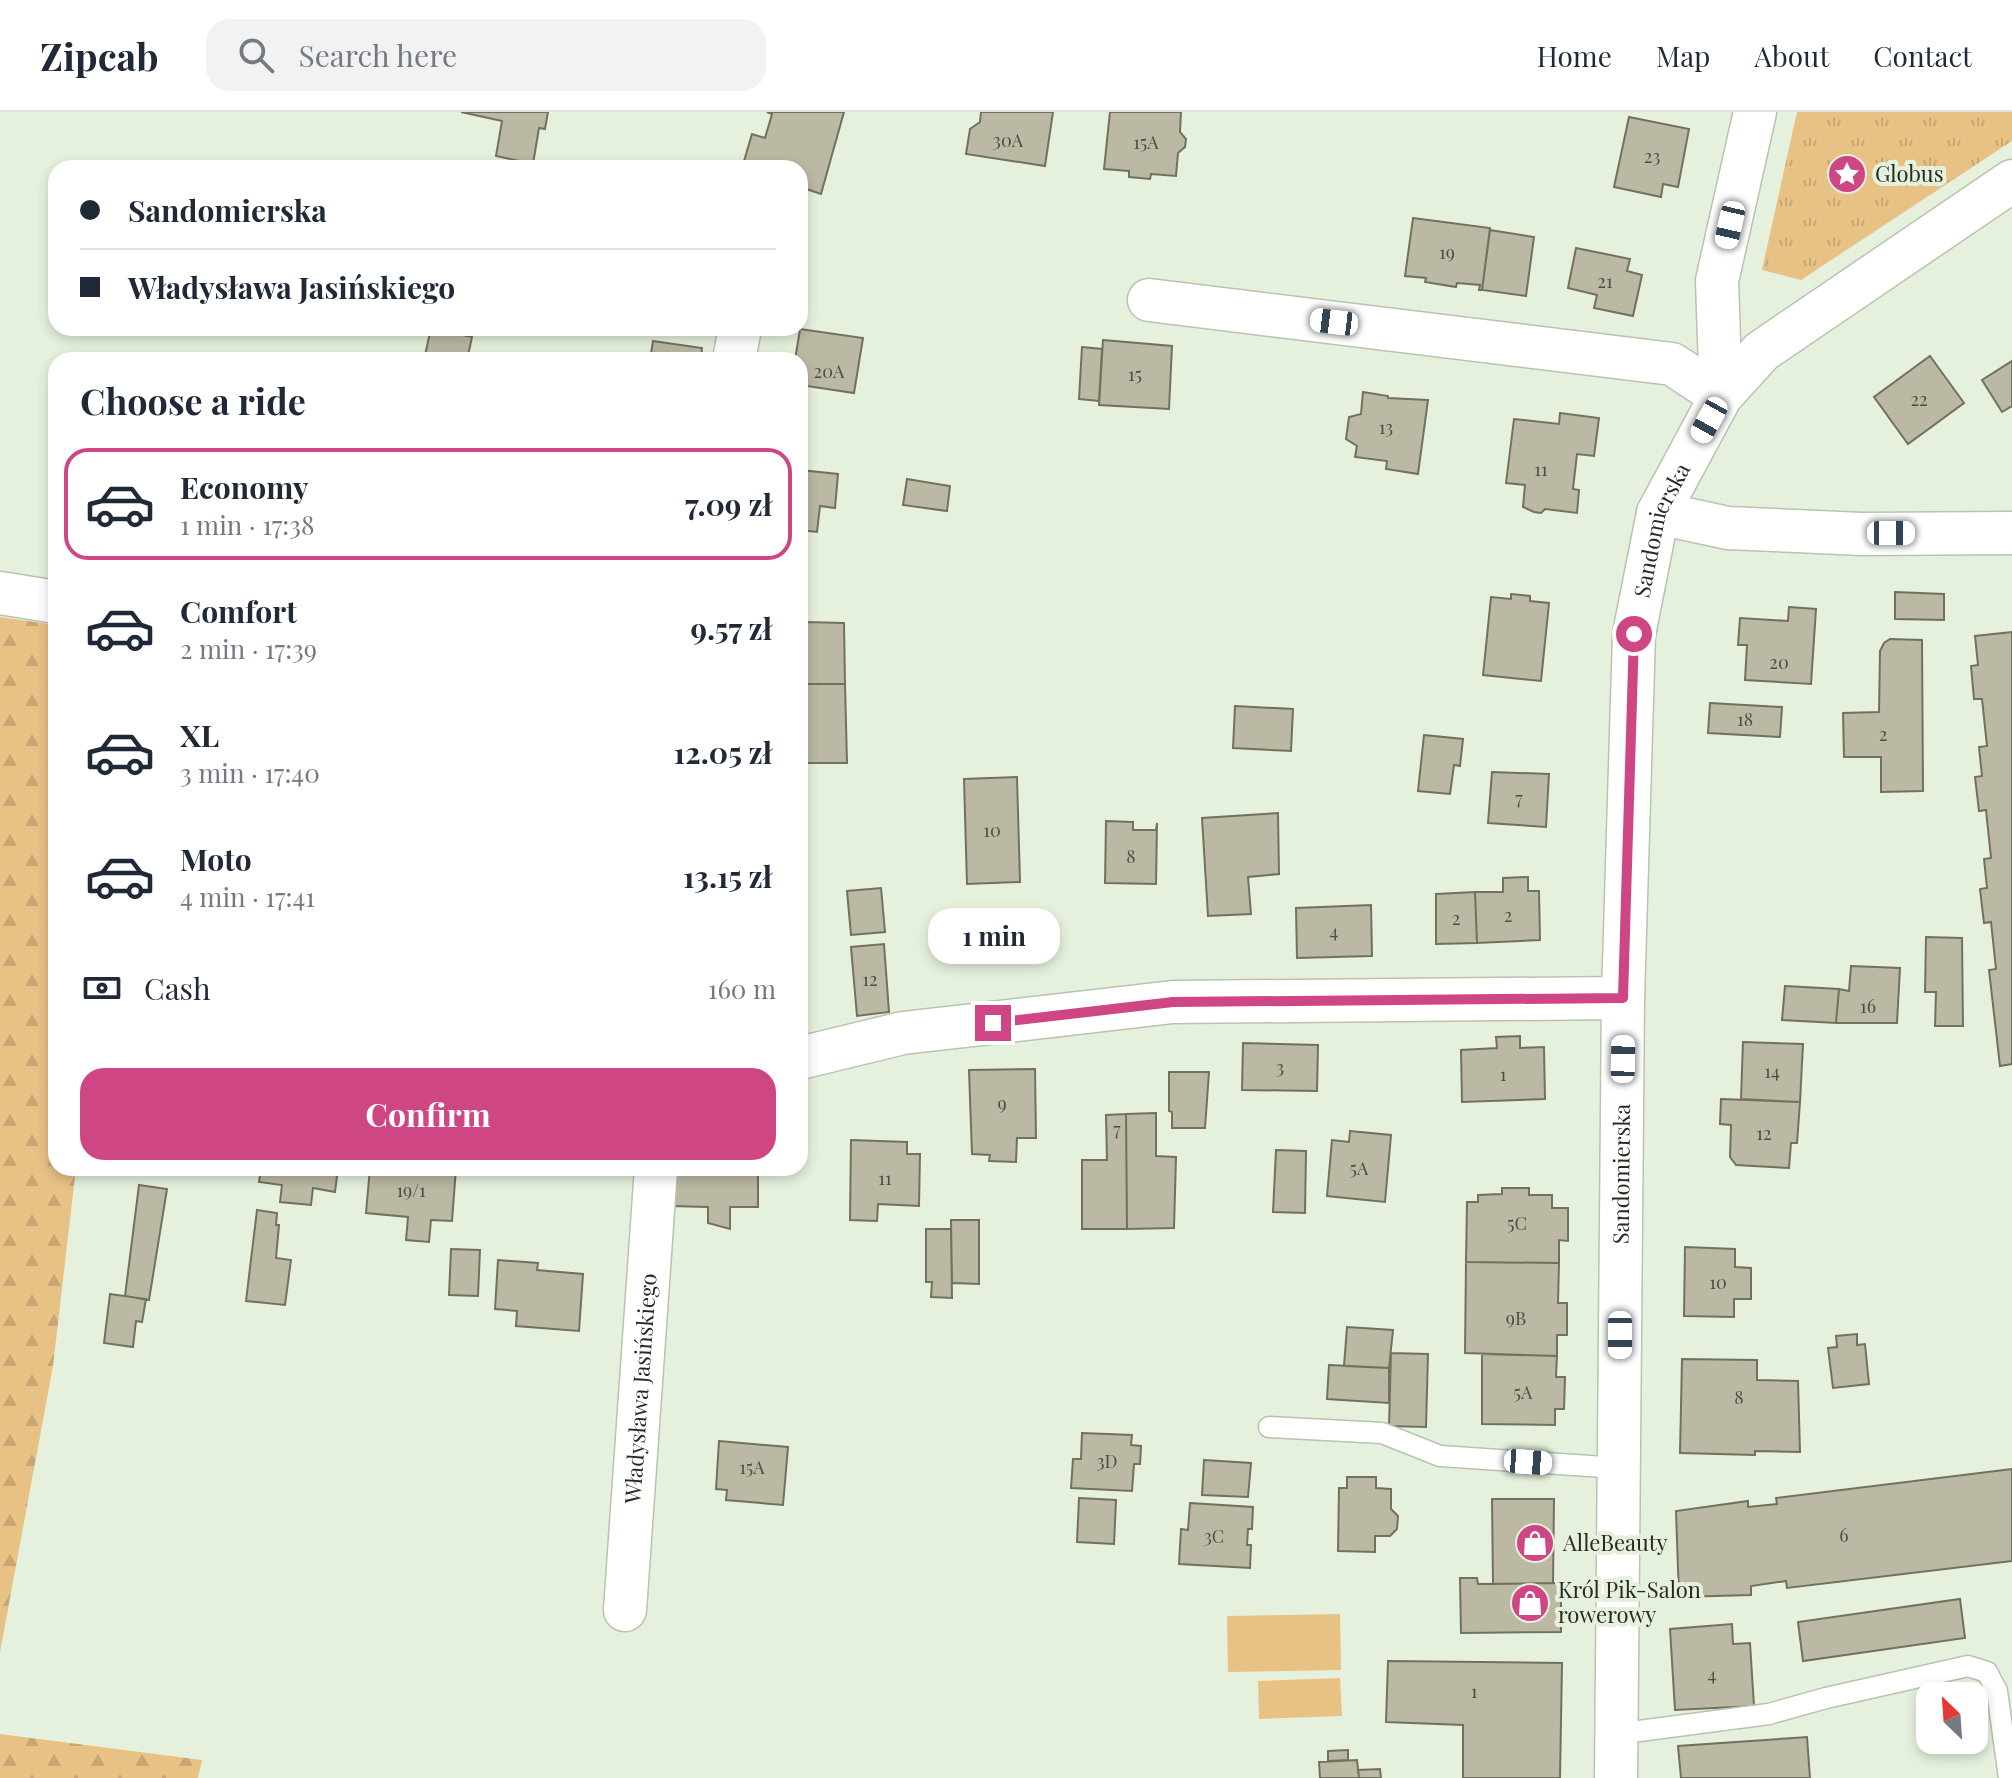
<!DOCTYPE html>
<meta charset="utf-8">
<style>
:root{--surface:#fff;--page:#f2f2f3;--text:#1f2937;--muted:#747a83;--line:#e0e1e3;--accent:#ce4683}
body{margin:0;font-family:"Playfair Display",serif;background:var(--page);color:var(--text);height:100vh;display:flex;flex-direction:column;font-size:30px;white-space:nowrap}
*{box-sizing:border-box;margin:0}
p{font-size:26px;color:var(--muted)}
.icon{flex:none;width:44px;height:44px;fill:none;stroke:currentColor;stroke-width:2;stroke-linecap:round;stroke-linejoin:round}
.map{position:relative;flex:1;overflow:hidden}
.sheet{position:absolute;left:48px;top:240px;width:760px;height:824px;display:flex;flex-direction:column;background:var(--surface);border-radius:24px;box-shadow:0 4px 12px #0003}
.sheet>*{flex:none}
.banner{position:absolute;left:48px;top:48px;width:760px;height:176px;border-radius:24px;box-shadow:0 4px 12px #0003;display:grid;align-content:center;height:176px;padding:0 32px;background:var(--surface)}
.needle{width:52px;rotate:335deg}
.fabs{position:absolute;left:1916px;top:1570px;display:grid;gap:16px}
.fabs a{display:grid;place-items:center;width:72px;height:72px;border-radius:16px;background:var(--surface);box-shadow:0 4px 12px #0003;font-size:40px}
.end{position:absolute;width:36px;height:36px;margin:-18px;border:10px solid #ce4683;background:#fff;box-shadow:0 0 0 4px #fff}
.from{border-radius:50%}
.bubble{position:absolute;height:56px;border-radius:24px;background:var(--surface);box-shadow:0 4px 12px #0003;font-size:26px;font-weight:700;line-height:56px;text-align:center}
.car{position:absolute;width:24px;height:48px;margin:-24px -12px;border-radius:10px;box-shadow:0 0 6px 2px #0007;background:linear-gradient(#fff 24%,#345 0 40%,#fff 0 76%,#345 0 86%,#fff 0)}
.banner b{display:flex;align-items:center;gap:28px;height:76px;font-size:30px}
.banner b+b{border-top:2px solid var(--line)}
.banner i{width:20px;height:20px;background:var(--text)}
ul{padding:0;list-style:none}
li{display:flex;align-items:center;gap:24px;height:112px;margin:0 16px 12px;padding:0 16px;border:4px solid transparent;border-radius:24px}
li div{flex:1}
li b{display:block;font-size:30px}
li em{font-style:normal;font-weight:700}
li.active{border-color:var(--accent)}
li>.icon{width:72px;height:72px;stroke-width:1.5}
h2{padding:0 32px;font-size:36px;line-height:96px}
.pay{display:flex;align-items:center;gap:20px;height:88px;padding:0 32px;font-size:30px}
.pay p{margin-inline-start:auto}
.action{display:flex;gap:16px;margin-top:auto;padding:16px 32px}
.action a{flex:1;height:92px;border-radius:24px;background:var(--accent);color:#fff;font-size:32px;font-weight:700;line-height:92px;text-align:center}
header{display:flex;align-items:center;gap:48px;box-sizing:border-box;height:112px;padding:0 40px;background:var(--surface);border-bottom:2px solid var(--line)}
header strong{font-size:38px}
nav{display:flex;gap:44px;margin-inline-start:auto;font-size:28px}
.search{width:560px;height:72px;background:var(--page);display:flex;align-items:center;gap:20px;box-sizing:border-box;padding:0 28px;border-radius:24px;color:var(--muted);font-size:30px}
.map>svg:first-child{display:block}
.grass{fill:#e8c185}
.forest{fill:url(#forest-firs)}
.park{fill:url(#park-tufts)}
.building{fill:#bbb9a4;stroke:#72715e;stroke-width:2}
.lines{fill:none;stroke-linecap:round;stroke-linejoin:round}
.lane-casing{stroke:#b8c3b0;stroke-width:23}
.street-casing{stroke:#b8c3b0;stroke-width:45}
.lane{stroke:#fff;stroke-width:20}
.street{stroke:#fff;stroke-width:42}
.route{stroke:#ce4683;stroke-width:10}
.labels{text-anchor:middle;stroke-width:8;stroke-linejoin:round;paint-order:stroke}
.number-label{font-size:18px;fill:#4c4e44}
.poi-label{font-size:22px;fill:#272b24;stroke:#e6f1dd;text-anchor:start}
.street-label{font-size:22px;fill:#272b24;stroke:#e6f1dd}
</style>
<header>
<strong>Zipcab</strong>
<div class="search"><svg class="icon" aria-label="search" viewBox="0 0 24 24"><circle cx="10" cy="10" r="6"/><path d="M15 15l6 6"/></svg>Search here</div>
<nav><a>Home</a><a>Map</a><a>About</a><a>Contact</a></nav>
</header>
<div class="map">
<svg width="2012" height="1666" viewBox="0 0 2012 1666">
<defs>
<pattern id="forest-firs" width="22" height="20" patternUnits="userSpaceOnUse" patternTransform="scale(2)"><rect width="22" height="20" fill="#e8c185"/><path d="M5 1l3.5 6h-7zM16 11l3.5 6h-7z" fill="#c7a673"/></pattern>
<pattern id="park-tufts" width="24" height="20" patternUnits="userSpaceOnUse" patternTransform="scale(2)"><rect width="24" height="20" fill="#e8c185"/><path d="M3 7l-1-3M5 7V3M7 7l1-3M15 17l-1-3M17 17v-4M19 17l1-3" fill="none" stroke="#c7a673"/></pattern>
</defs>
<rect width="100%" height="100%" fill="#e6f1dd"/>
<path class="grass" d="M1340,1502l1,56 -113,2 -1,-56z
M1340,1566l2,38 -83,3 -1,-38z"/>
<path class="forest" d="M0,505l56,8v543h20l-23,198 -53,286z
M0,1622l202,26 -4,18h-198z"/>
<path class="park" d="M1797,0h215v29l-211,139 -39,-10z"/>
<path class="building" d="M461,0h87l-3,17 -6,-1 -6,36 -37,-8 6,-35z
M767,0h77l-23,82 -21,-7v-19h-58l10,-34 13,4 7,-24z
M981,0h72l-8,54 -79,-12 4,-25 10,-7z
M1110,0h71l-1,20 6,7 -1,8 -7,6 -2,23 -25,-2 -1,5 -21,-2v-6l-25,-2z
M1629,5l60,12 -11,58 -15,-3 -2,13 -47,-10z
M1413,106l77,10 -8,62h-3l1,-5 -23,-2 -1,4 -31,-5 1,-4 -21,-2z
M1490,118l44,7 -8,59 -44,-6z
M1576,136l54,11 -3,12 15,4 -9,41 -39,-8 3,-13 -29,-7z
M431,216l41,9 -5,23h-43z
M800,217l63,9 -9,55 -54,-8v-25h-5z
M1103,228l69,6 -3,63 -70,-4z
M653,229l49,7 -1,12h-51z
M1082,235l20,2 -3,52 -20,-2z
M1930,244l34,47 -56,41 -34,-47z
M2012,249v45l-10,6 -20,-32z
M1363,280l25,4v2l40,2 -10,74 -32,-5 1,-8 -32,-4 2,-11 -11,-7 3,-22 12,-3z
M1560,301l39,5 -5,38 -17,-2 -4,35 6,1 -2,23 -32,-4 -4,4 -7,-1 -11,-5 2,-22 -19,-2 8,-64 45,5z
M800,358l38,4 -3,34 -15,-2 -3,26 -17,-2z
M907,367l43,7 -3,25 -44,-6z
M1895,480l49,2v26l-49,-1z
M1511,482l19,2v5l19,2 -8,78 -58,-6 8,-78 20,2z
M1789,495l27,2 -5,75 -66,-4 2,-35h-9l2,-27 48,3z
M804,510l40,1 1,61h-39z
M2012,520v432l-12,2 -11,-96 7,-1 -5,-47 -7,1 -4,-34 7,-1 -3,-29 7,-1 -5,-48 -7,1 -4,-34 7,-1 -3,-29 8,-1 -5,-47h-8l-3,-33 7,-1 -3,-29z
M1890,527l32,1 1,151 -42,1v-35h-37l-1,-44 36,-1 1,-61 4,-8z
M806,572h39l2,79h-41z
M1710,591l72,4 -2,30 -72,-4z
M1235,594l58,3 -2,42 -58,-3z
M1424,623l39,4 -3,27 -6,-1 -4,29 -32,-3z
M1492,660l57,2 -3,53 -58,-4z
M1017,665l3,105 -53,2 -3,-105z
M1278,701l1,61 -31,3 3,37 -43,2 -6,-98z
M1106,709l27,1v8h23l1,-7 -1,61 -51,-1z
M1528,765v14h11l1,49 -63,3 -2,-51h28v-14z
M881,776l4,44 -34,3 -4,-44z
M1475,780l2,51 -41,1v-50z
M1371,793l1,51 -75,2 -1,-50z
M1926,825l36,1 1,88h-28l1,-34h-11z
M884,832l5,68 -32,4 -6,-69z
M1851,854l49,2 -3,55h-61l3,-34 10,2z
M1785,874l54,3 -3,34 -54,-3z
M1520,924v12l24,-1 1,52 -83,3 -1,-52 36,-2 -1,-11z
M1743,930l60,2 -3,58 -59,-3z
M1243,931l75,2 -1,46 -75,-1z
M1035,957l1,69h-19l-1,24 -27,-1 1,-6 -18,-1 -3,-84z
M1169,960h40l-4,56h-33v-16l-3,-1z
M1721,987l79,3 -3,41h-6l-2,25 -53,-3 -6,-8 1,-32 -11,-1z
M1156,1001v43l20,1 -2,71 -47,1 -1,-115z
M1126,1002l1,115h-45v-69h25l-1,-45z
M1350,1019l41,4 -6,67 -58,-6 5,-56 17,2z
M851,1028l56,2v12h13l-1,52 -41,-2 -1,17 -27,-1z
M1276,1038l30,1 -1,62 -32,-1z
M261,1056h77l-3,24 -22,-4 -2,17 -31,-3 2,-17 -23,-3z
M370,1056h86l-4,53 -21,-1 -2,22 -23,-2 2,-23 -42,-4z
M673,1056h85v39h-28v22l-22,-6v-16l-37,-1z
M139,1073l28,4 -18,111 -24,-4z
M1502,1076h27v7h23v13h16v33l-9,-1v23l-93,-1 1,-60h11v-7l24,-1z
M257,1098l20,3 -1,12h3l-3,33 15,2 -6,45 -39,-4z
M951,1108h28v64l-27,-1z
M926,1117h25l1,69 -21,-1 1,-15h-6z
M1685,1135l50,2v18l16,1v31h-17v18l-50,-1z
M451,1137l29,1 -2,46 -29,-1z
M498,1148l40,3 -1,7 46,4 -4,57 -63,-5 1,-15 -22,-2z
M1466,1150l93,1 -1,40h9v32h-10v21l-92,-3z
M110,1182l36,5 -4,23 -6,-1 -3,26 -29,-4z
M1347,1215l46,3 -4,38 -45,-2z
M1857,1222v11l8,-1 4,40 -36,4 -5,-40 9,-1 -1,-11z
M1391,1241l37,1 -2,73 -37,-1z
M1482,1242l75,2 -1,21h9l-1,32h-9v16l-73,-1z
M1682,1247l75,1v20l41,1 2,71 -45,-1v4l-75,-2z
M1329,1253l60,3v35l-62,-4z
M1082,1321l50,2 -1,10 10,1 -1,18h-6l-2,27 -61,-3 2,-29h8z
M719,1329l69,6 -5,58 -57,-5 1,-10 -11,-1z
M1204,1348l47,3 -3,34 -46,-2z
M2012,1357v92l-225,27 -1,-7 -35,5v9l-72,2 -3,-86 72,-10v6l29,-3 -1,-6z
M1347,1365h29v11l15,1v20l7,7 -1,13 -7,7h-15v16l-37,-1 1,-63h8z
M1079,1386l37,2 -2,44 -37,-2z
M1492,1387h62l-1,84 -60,1z
M1190,1391l63,4 -1,22h-4l-1,16h4l-1,23 -71,-4 2,-35 7,1z
M1460,1466h17l1,6 83,-1v49l-100,1z
M1960,1487l5,39 -162,23 -5,-39z
M1732,1512l1,20 17,-1 4,63 -79,4 -5,-81z
M1388,1549l174,2 -2,115h-97v-53l-77,-3z
M1807,1625l3,41h-129l-3,-32z
M1348,1638v10l-20,1v-10z
M1357,1648l2,18h-39l-1,-16z
M1380,1657l1,9h-22l-1,-8z"/>
<g class="lines">
<g class="lane-casing">
<path id="lane" d="M1269,1315l113,6 58,23 179,12
M1616,1622l153,-20 57,-16 142,-32 19,6 10,19 12,87"/>
</g>
<g class="street-casing">
<g id="street">
<path d="M1149,188l523,64 49,32"/>
<path d="M734,248l6,-32"/>
<path d="M1721,284l-4,-115 38,-169"/>
<path d="M1658,401l70,15 134,6 150,-1"/>
<path d="M0,481l56,9"/>
<path d="M800,946l103,-25 270,-31 450,-4"/>
<path id="s1" d="M625,1498l31,-442"/>
<path id="s2" d="M1616,1666l7,-780 11,-364 24,-121 63,-117 41,-45 250,-170"/>
</g>
</g>
<use href="#lane" class="lane"/>
<use href="#street" class="street"/>
</g>
<g class="lines">
<path class="route" d="M993,911l180,-21 450,-4 11,-364"/>
</g>
<defs>
<g id="sight-disc" transform="scale(2)"><circle r="9.5" fill="#ce4683" stroke="#e6f1dd"/><path d="M0-6L1.8-2.2L6-1.7L2.9 1.2L3.7 5.4L0 3.3L-3.7 5.4L-2.9 1.2L-6-1.7L-1.8-2.2Z" fill="#fff"/></g>
<g id="shop-disc" transform="scale(2)"><circle r="9.5" fill="#ce4683" stroke="#e6f1dd"/><path d="M-5-2.5h2.3a2.7 3.5 0 0 1 5.4 0H5L5.5 6h-11ZM-1.5-2.5h3a1.5 2.3 0 0 0-3 0Z" fill="#fff"/></g>
</defs>
<g fill-rule="evenodd">
<use href="#sight-disc" x="1847" y="62"/>
<use href="#shop-disc" x="1535" y="1431"/>
<use href="#shop-disc" x="1530" y="1491"/>
</g>
<g class="labels">
<g class="number-label">
<text x="1008" y="35">30A</text>
<text x="1146" y="37">15A</text>
<text x="1652" y="51">23</text>
<text x="1447" y="147">19</text>
<text x="1605" y="176">21</text>
<text x="829" y="266">20A</text>
<text x="1135" y="269">15</text>
<text x="1919" y="294">22</text>
<text x="1386" y="322">13</text>
<text x="1541" y="364">11</text>
<text x="1779" y="557">20</text>
<text x="1745" y="614">18</text>
<text x="1883" y="629">2</text>
<text x="1519" y="693">7</text>
<text x="992" y="725">10</text>
<text x="1131" y="751">8</text>
<text x="1508" y="810">2</text>
<text x="1456" y="813">2</text>
<text x="1334" y="826">4</text>
<text x="870" y="874">12</text>
<text x="1868" y="901">16</text>
<text x="1280" y="962">3</text>
<text x="1772" y="966">14</text>
<text x="1503" y="969">1</text>
<text x="1002" y="998">9</text>
<text x="1117" y="1024">7</text>
<text x="1764" y="1028">12</text>
<text x="1359" y="1063">5A</text>
<text x="885" y="1073">11</text>
<text x="411" y="1085">19/1</text>
<text x="1517" y="1118">5C</text>
<text x="1718" y="1177">10</text>
<text x="1516" y="1213">9B</text>
<text x="1523" y="1287">5A</text>
<text x="1739" y="1292">8</text>
<text x="1107" y="1356">3D</text>
<text x="752" y="1362">15A</text>
<text x="1844" y="1430">6</text>
<text x="1214" y="1431">3C</text>
<text x="1712" y="1569">4</text>
<text x="1474" y="1586">1</text>
</g>
<g class="poi-label">
<text x="1875" y="70">Globus</text>
<text x="1563" y="1439">AlleBeauty</text>
<text x="1558" y="1486">Król Pik-Salon<tspan x="1558" dy="25">rowerowy</tspan></text>
</g>
<g class="street-label">
<text dy="8" stroke="none"><textPath href="#s2" startOffset="1252">Sandomierska</textPath></text>
<text dy="8" stroke="none"><textPath href="#s2" startOffset="604">Sandomierska</textPath></text>
<text dy="8" stroke="none"><textPath href="#s1" startOffset="222">Władysława Jasińskiego</textPath></text>
</g>
</g>
</svg>
<div class="fabs">
<a><svg class="needle" viewBox="-14 -14 28 28"><path d="M0-13l5 13h-10z" fill="#e53935"/><path d="M0 13l5-13h-10z" fill="#747a83"/></svg></a>
</div>
<i class="end from" style="left:1634px;top:522px"></i>
<i class="end" style="left:993px;top:911px"></i>
<div class="bubble" style="left:928px;top:796px;width:132px">1 min</div>
<i class="car" style="left:1730px;top:113px;rotate:193deg"></i>
<i class="car" style="left:1334px;top:210px;rotate:277deg"></i>
<i class="car" style="left:1709px;top:308px;rotate:209deg"></i>
<i class="car" style="left:1891px;top:421px;rotate:90deg"></i>
<i class="car" style="left:1623px;top:947px;rotate:1deg"></i>
<i class="car" style="left:1620px;top:1223px;rotate:180deg"></i>
<i class="car" style="left:1528px;top:1350px;rotate:94deg"></i>
<div class="banner">
<b><i class="from"></i>Sandomierska</b>
<b><i></i>Władysława Jasińskiego</b>
</div>
<section class="sheet">
<h2>Choose a ride</h2>
<ul>
<li class="active"><svg class="icon" aria-label="car" viewBox="0 0 24 24"><path d="M5 17H2v-5l4-1 3-4h7l3 4 3 1v5h-3M9 17h6M6 11h13"/><circle cx="7" cy="17" r="2"/><circle cx="17" cy="17" r="2"/></svg><div><b>Economy</b><p>1 min · 17:38</p></div><em>7.09 zł</em></li>
<li><svg class="icon" aria-label="car" viewBox="0 0 24 24"><path d="M5 17H2v-5l4-1 3-4h7l3 4 3 1v5h-3M9 17h6M6 11h13"/><circle cx="7" cy="17" r="2"/><circle cx="17" cy="17" r="2"/></svg><div><b>Comfort</b><p>2 min · 17:39</p></div><em>9.57 zł</em></li>
<li><svg class="icon" aria-label="car" viewBox="0 0 24 24"><path d="M5 17H2v-5l4-1 3-4h7l3 4 3 1v5h-3M9 17h6M6 11h13"/><circle cx="7" cy="17" r="2"/><circle cx="17" cy="17" r="2"/></svg><div><b>XL</b><p>3 min · 17:40</p></div><em>12.05 zł</em></li>
<li><svg class="icon" aria-label="car" viewBox="0 0 24 24"><path d="M5 17H2v-5l4-1 3-4h7l3 4 3 1v5h-3M9 17h6M6 11h13"/><circle cx="7" cy="17" r="2"/><circle cx="17" cy="17" r="2"/></svg><div><b>Moto</b><p>4 min · 17:41</p></div><em>13.15 zł</em></li>
</ul>
<div class="pay"><svg class="icon" aria-label="cash" viewBox="0 0 24 24"><path d="M3 7h18v10H3z"/><circle cx="12" cy="12" r="2"/></svg>Cash<p>160 m</p></div>
<div class="action"><a>Confirm</a></div>
</section>
</div>
